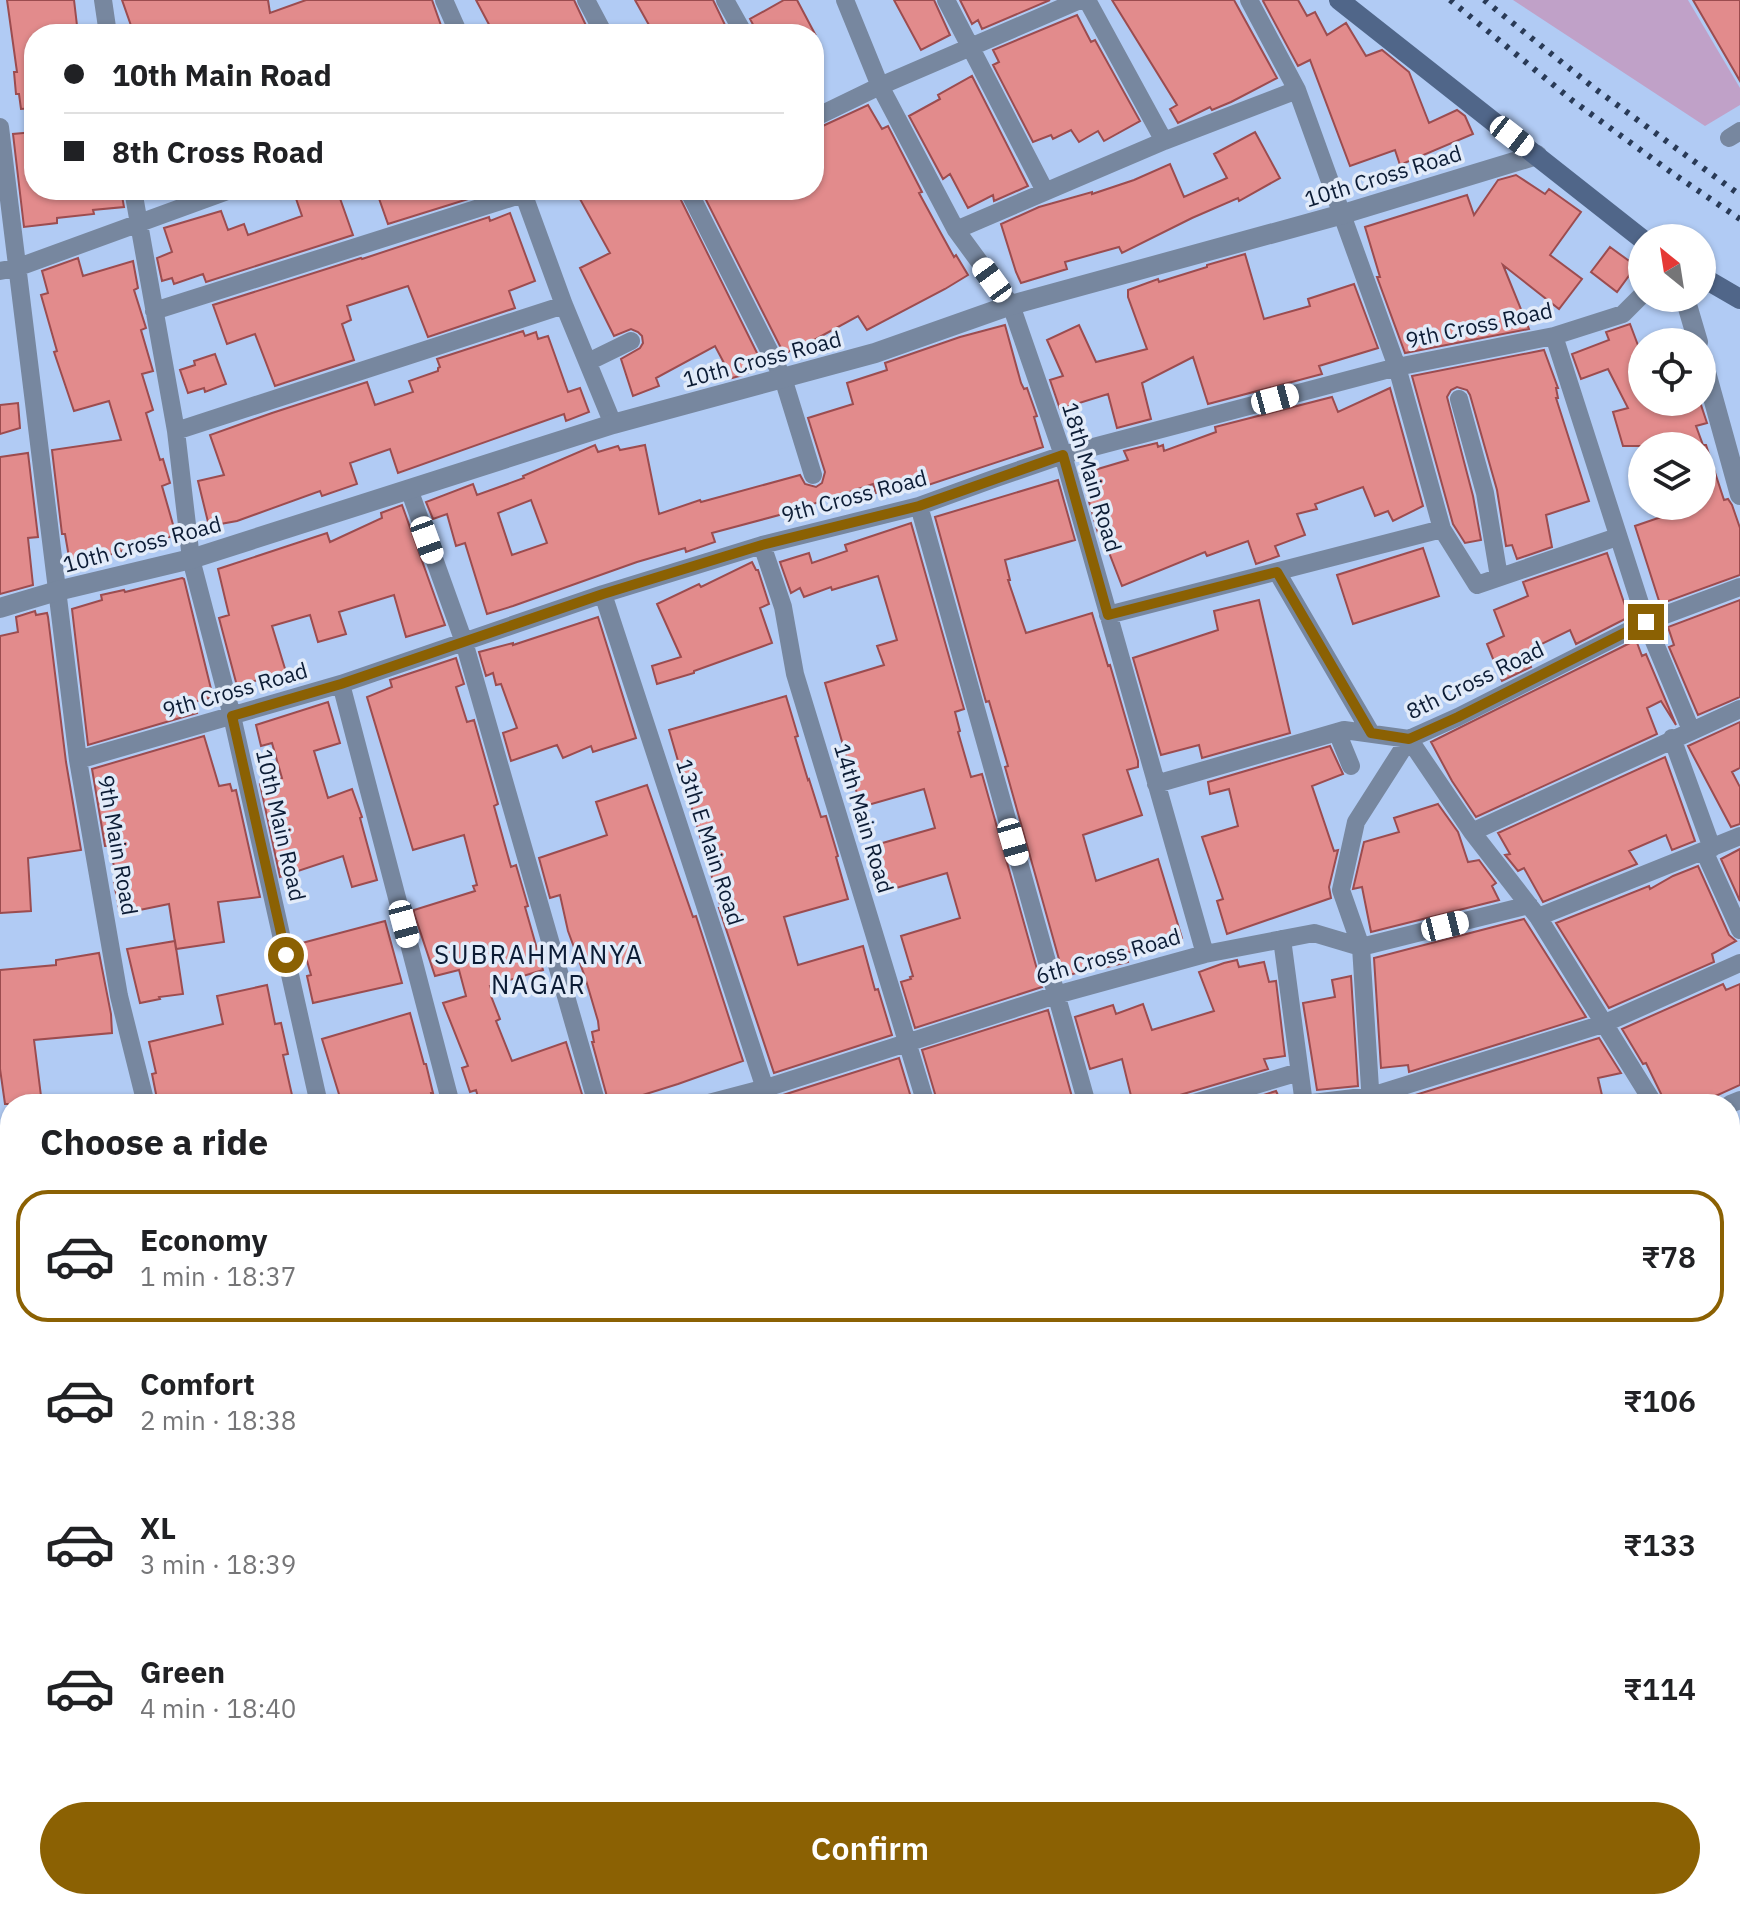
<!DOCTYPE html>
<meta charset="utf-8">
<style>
:root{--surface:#fff;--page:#f2f2f2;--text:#202124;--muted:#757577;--line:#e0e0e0;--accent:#8b6103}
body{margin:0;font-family:"IBM Plex Sans",sans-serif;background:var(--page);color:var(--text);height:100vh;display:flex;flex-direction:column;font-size:30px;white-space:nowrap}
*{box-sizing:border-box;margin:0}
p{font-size:26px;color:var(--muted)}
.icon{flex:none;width:44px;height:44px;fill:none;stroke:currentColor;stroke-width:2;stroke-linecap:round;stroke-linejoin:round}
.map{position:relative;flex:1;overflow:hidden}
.side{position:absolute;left:0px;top:1094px;width:1740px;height:816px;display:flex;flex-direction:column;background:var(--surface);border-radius:32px 32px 0 0;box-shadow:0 2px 6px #0004}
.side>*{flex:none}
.top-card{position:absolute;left:24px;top:24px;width:800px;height:176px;border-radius:32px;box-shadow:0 2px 6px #0004;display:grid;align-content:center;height:176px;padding:0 40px;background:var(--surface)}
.needle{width:52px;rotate:330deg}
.buttons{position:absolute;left:1628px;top:224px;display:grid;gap:16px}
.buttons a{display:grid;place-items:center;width:88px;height:88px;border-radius:50%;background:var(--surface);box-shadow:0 2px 6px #0004;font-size:40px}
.end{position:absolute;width:36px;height:36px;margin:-18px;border:10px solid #8b6103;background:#fff;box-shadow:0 0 0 4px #fff}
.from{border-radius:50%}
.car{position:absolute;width:24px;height:48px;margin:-24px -12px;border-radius:10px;box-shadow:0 0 6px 2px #0007;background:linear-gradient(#fff 24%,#345 0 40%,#fff 0 76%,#345 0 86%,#fff 0)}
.top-card b{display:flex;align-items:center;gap:28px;height:76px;font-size:30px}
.top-card b+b{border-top:2px solid var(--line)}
.top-card i{width:20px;height:20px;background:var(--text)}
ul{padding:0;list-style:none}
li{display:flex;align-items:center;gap:24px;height:132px;margin:0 16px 12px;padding:0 24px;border:4px solid transparent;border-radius:32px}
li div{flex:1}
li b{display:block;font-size:30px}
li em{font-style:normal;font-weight:600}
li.active{border-color:var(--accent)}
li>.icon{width:72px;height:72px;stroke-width:1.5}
h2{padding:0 40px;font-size:36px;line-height:96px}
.primary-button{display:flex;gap:16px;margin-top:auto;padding:16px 40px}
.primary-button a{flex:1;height:92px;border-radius:48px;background:var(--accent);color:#fff;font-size:32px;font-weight:600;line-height:92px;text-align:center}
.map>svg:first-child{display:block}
.green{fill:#c0a1c8}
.building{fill:#e28b8c;stroke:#9c4c4f;stroke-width:2;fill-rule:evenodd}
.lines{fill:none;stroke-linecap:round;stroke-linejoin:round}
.minor{stroke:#77879f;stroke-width:18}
.tertiary{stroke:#77879f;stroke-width:20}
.secondary{stroke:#506689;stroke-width:20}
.rail{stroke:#293a56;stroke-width:6;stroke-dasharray:4 8;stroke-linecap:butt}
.route{stroke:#8b6103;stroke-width:10}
.labels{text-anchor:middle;stroke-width:7;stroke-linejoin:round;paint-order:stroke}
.street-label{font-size:22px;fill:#0c1c35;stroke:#e2ebf9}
.quarter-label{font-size:26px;letter-spacing:2px;fill:#0c1c35;stroke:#e2ebf9}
</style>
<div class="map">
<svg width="1740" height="1910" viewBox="0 0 1740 1910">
<rect width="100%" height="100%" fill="#b1cbf4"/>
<path class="green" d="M1513,0h175l52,88v17l-35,21z"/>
<path class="building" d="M7,0h67l4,34h-44v74l-13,1 -2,-15h-3l-2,-22h3z
M122,0h146l2,13 36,-13h126l12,34h-310z
M476,0h98l16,34h-96z
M635,0h78l13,27 -12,7h-60z
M784,0h13l18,34h-57l-8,-15z
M894,0h40l16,35 -29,15z
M960,0h90l-68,29 -4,-9 -6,4z
M1112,0h122l43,78 -46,24 -19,8 -2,-3 -32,16 -8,-14 7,-4z
M1265,0h33l9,16 8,-4 12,23 19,-12 20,33 16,-6 27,22 20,51 28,-13 8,6 8,18 -73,31 -5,-15 -45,16 -40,-106 -12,6 -35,-65z
M1693,0h47v81z
M1077,15l14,27 4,-2 45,81 -36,20 -6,-10 -19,11 -8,-12 -18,9 -2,-4 -18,7 -40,-77 6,-3 -6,-12z
M972,76l56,110 -34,15 -1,-6 -25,13 -18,-34 -7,5 -34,-63 31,-17 -2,-4z
M868,105l14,24 6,-3 34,66 -3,1 19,35 16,29 2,-2 12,20 -23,14 -78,41 -9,-14 -44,24 1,3 -19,11 -2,-5 -10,5 -83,-164h113v-60z
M34,132v58h87l3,17 -31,3 1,4 -37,4v5l-33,4 -11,-93z
M1255,132l25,46 -41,23 -1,-3 -46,20 -70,35 -3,-6 -54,15 2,7 -46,14 -5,-11 -15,-48 38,-17 53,-15v2l42,-14 36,-16 14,33 43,-19 -13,-24z
M1516,175l29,19 4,-5 32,23 -31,43 32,24 -23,30 -56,-44 26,64 -124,24 -28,-76h3l-15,-50 102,-32 7,20 24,-35z
M293,190h44l16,45 -147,47 -3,-8 -29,10 -2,-6 -10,3 -5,-23 15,-6 -8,-24 57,-17 7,19 16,-6 4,11 54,-19z
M376,190h104l1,5 -93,29z
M575,190h101l87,175 -20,10 -11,3 -17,-32 -59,32 3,8 -26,10 -12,-37 19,-11 3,-5 -1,-7 -4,-4 -7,-3 -17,7 -34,-68 30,-15z
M510,213l25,68 -26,10 6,17 -87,29 -20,-51 -61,20 4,14 -9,4 12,36 -79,26 -20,-52 -28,10 -14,-39 148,-47 1,1 127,-42 1,4z
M1610,247l26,19 -19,26 -26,-20z
M1245,254l19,65 46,-13 -2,-7 46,-15 24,64 -59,18 3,8 -114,30 -15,-47 -51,26 9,36 -34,9 -9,-34 -48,15 -10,-29 13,-4 -16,-36 32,-15 17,37 51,-13 -19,-52v-7l30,-11 1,3 48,-15v-2z
M78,258l5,18 50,-15 5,27 -4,2 12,38 -5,2 12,41 -11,3 11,36 -7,3 14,47 3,-1 7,24 -8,3 14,49 -81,24 -25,4 -5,-29h-3l-10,-84 69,-10 -12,-39 -35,10 -20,-59 3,-1 -16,-56 7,-2 -6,-22z
M1630,324l12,32v46h58l7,21 -11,3 7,19h3l18,55 4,-1 4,6 8,23v47l-80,29 -25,-78 58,-20h9v-60h-79l-10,-34 15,-4 -20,-39 -27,10 -9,-25 37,-14 -3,-8z
M1005,325l16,58 3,6 3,-1 10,28 -3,1 9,30 -121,40 -3,-8 -43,14 -3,-9 -60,20v2l-101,27 3,9 -29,10 -1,-4 -48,14 -124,44 -26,8 -22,-71 -9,3 -9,-32 -14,5 -7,-17 47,-18 4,11 47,-17 -1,-2 72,-31 3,7 20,-6 2,4 25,-5 14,69 41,-14 1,2 99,-27 5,9 11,3 6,-4 3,-11 -17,-54 45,-14 -6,-21 40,-13 -2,-7 75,-26zM531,500l16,43 -35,12 -14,-42z
M523,331l2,5 11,-4 2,7 10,-3 20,56 12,-4 9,24 -23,9 -2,-7 -166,59 -8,-24 -40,14 7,21 -35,12 -2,-5 -83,30 -28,5 -11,-45 26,-6 -14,-40 62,-22 95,-31 8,23 38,-13 -4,-11 29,-10v-3l2,-1 -3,-8z
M1544,350l14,38h-2l2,10h-2l33,103 -43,14 6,32 -35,12 -5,-14 -6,1 -9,-56 -27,-95 -3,-5 -10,-3 -6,3 -4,7 26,99 8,44 -16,3 -12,-19 -41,-148z
M215,354l11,30 -21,8 -1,-4 -16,5 -8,-23 15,-5 -1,-4z
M1390,388l33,118 -30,15 -5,-10 -13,5 -12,-29 -48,17 2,5 -20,5 8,21 -30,11 4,10 -23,8 -8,-23 -41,15 -2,-4 -83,34 -21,-54 -3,1 -17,-59 47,-14 -4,-9 33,-8 1,4 5,-2 1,6 52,-19 -1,-5 117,-30 6,15z
M18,403l2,25 -20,6v-29z
M28,453l10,84 -10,1 5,47 -33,9v-137z
M1058,480l17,60 -70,20 5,20h-2l18,53 66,-20 16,53 2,-1 28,96v6l-11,3 15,45 -59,20 13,46 62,-22 24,79 -56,15 2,9 -21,5 -1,-4 -42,14 -59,-210 3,-1 -19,-65 -3,1 -51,-185z
M402,505l43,120 -39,12 -12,-42 -55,17 7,22 -28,8 -8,-27 -38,11 14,46 -49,14 -18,-68 10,-3 -11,-46 109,-36 3,9 52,-24 -1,-5z
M911,523l53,186 -9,3 5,19 -2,1 13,45 11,-3 60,213 -127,41 -14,-46 10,-3 -1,-2 3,-1 -12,-40 59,-18 -13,-45 -61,18 -14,-45 63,-18 -11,-39 -63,18 -36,-124 59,-18 -7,-19 20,-6 -19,-64 -46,14 -1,-3 -27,10 -4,-9 -9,5 -11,-31 29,-9 3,10 35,-12 -2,-6z
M1423,548l16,48 -86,28 -16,-49z
M1607,553l22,64 -53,27 -6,-14 -45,22 6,15 -29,14 -15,-37 17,-8 -10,-26 34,-14 -5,-14z
M752,562l4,8h2l11,34 -9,4 12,35 -78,28v2l-37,11 -5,-18 29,-9 -24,-53 42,-20 2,3z
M182,578l2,1 29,118 -19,5 3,11 -109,32 -16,-136 30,-9 -1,-5 23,-5 1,2z
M1259,600l31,133 -88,25 -3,-13 -38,10 -28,-97 85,-28 -4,-19z
M1740,600v97l-42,18 -29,-68 5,-2 -6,-18z
M35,611l1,4 11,-2 1,4 18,145 15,88 -53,8 3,53 -31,2v-277l18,-4 -2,-15z
M598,617l38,121 -43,14 -2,-6 -28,12 -6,-13 -46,16 -8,-28 14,-5 -16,-44 -5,1 -3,-12 -7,3 -7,-24 34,-9v2z
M1636,640l6,16 4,-2 30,71 -15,-24 -14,7 10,26 -181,83 -24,-36 -21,-39z
M456,658l8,26 -8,3 11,35 7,-2 24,84 -4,2 17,61 5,-2 12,41 -3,1 18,63 -53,16 3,9 -2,1 9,23 -4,2 16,40 54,-19 19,62h-105l-4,-14 -6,2 -8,-24 6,-2 -25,-63 23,-7 -7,-26 -24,6 -21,-63v-3l61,-19 -2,-5 4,-1 -13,-50 -51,15 -46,-153 25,-10 -2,-7z
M786,696l12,40 -3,1 13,43 1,-1 12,38 5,-1 12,40 -2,1 12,42 -64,18 14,48 65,-19 12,44 3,-1 14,46 -118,38 -55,-165h2l-52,-178z
M328,702l12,41 -26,8 14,47 24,-9 10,28 -2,1 17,62 -25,7 -9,-31 -63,21 -20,-93 22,-6 -10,-35 -11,3 -5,-21z
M1740,722v46l-8,4 8,15v37l-9,3 -43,-81z
M204,736l15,50 11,-2 2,7 4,-1 24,107 -42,5 6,40 -48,7 -7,-45 -49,10 -6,-31 3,-1 -7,-36h-5l-13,-77z
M1330,746l13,28 -31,12 22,65 4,-1 -9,37 2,11 -104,36 -10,-33 6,-2 -21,-62 36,-11 -9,-37 -19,5 -2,-12z
M1665,757l30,84 -23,9 -6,-15 -37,16 8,13 -94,38 -19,-34 -6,3 -13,-16 5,-1 -12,-21z
M647,785l46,132 3,-1 47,145 -65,23 -64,20h-5l-17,-62h2l-2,-10 7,-2 -1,-9 -13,-44 -17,-46 -8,-36 -10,3 -11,-40 68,-23 -11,-33z
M1438,804l20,28 10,30 11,-2 17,23 -4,3 7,14 -128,32 -9,-45 -9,2 11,-47 35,-10 -5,-14z
M1740,849v52l-19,-42z
M1698,866l31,69 7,6 -24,13 2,8 -105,46 -53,-85 93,-37 1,3 23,-13z
M1524,919l62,98 -177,55 -1,-7 -27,3 -7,-110z
M385,921l17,62 -89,20 -6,-27 4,-1 -9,-32z
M175,941l8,53 -24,3 1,2 -20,4 -13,-54z
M99,953l12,61 1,19 -78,7 8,64h-37l-5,-35v-99l56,-5v-5z
M1237,960l2,7 25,-5 5,20 7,-1 9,75 -21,3 4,10 -105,31 1,4h-31l-11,-45 -32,10 -15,-52 38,-12 3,9 27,-10 9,26 62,-19 -15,-39 25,-9z
M1351,976l7,110 -41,4 -14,-87 32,-6 -3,-17z
M1723,984l3,6 14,-6v101l-42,19h-32l-20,-41 -3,1 -21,-35z
M267,985l8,39 6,-1 7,31 -5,1 11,49h-93l-1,-4 -21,4h-21l-6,-30 4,-1 -7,-31 74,-18 -6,-28z
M1048,1010l26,94h-136l-16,-54z
M410,1013l14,51h2l7,29h-2l2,11h-91l-20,-65z
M1599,1038l22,35 -23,5 6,26h-192v-8z
M899,1058l14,46h-130l-3,-8z
M1276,1091l6,13 -44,-1z"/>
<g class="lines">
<path class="minor" d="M103,0l5,34
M444,0l15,34
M586,0l18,34
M725,0l19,34
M845,0l35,86 76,144 55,75 52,150 142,499
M946,0l99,191
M1087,0l77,141
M1249,0l48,90 100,277 45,162 35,56 140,-48
M814,118l66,-32 200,-86
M0,127l78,633 41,236 27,108
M1729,138l11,-7
M133,190l43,241 15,128 41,157 87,388
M522,190l42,115 49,119
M688,190l95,188 30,97
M956,230l208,-89 133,-51
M0,271l16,-3 214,-78
M154,311l369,-117
M1554,336l92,286 45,108
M588,362l43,-21
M1459,399l26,94 14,84
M176,431l388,-126
M409,489l55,153 133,462
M919,506l168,598
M762,545l21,62 12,67 131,430
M1277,572l94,161
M603,594l167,510
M1108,615l334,-86
M341,684l110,420
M1337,732l14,34
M1672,738l40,110
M78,760l263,-76 262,-90 159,-49 157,-39 77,-28 67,-23 334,-88 157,-31 69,-22 19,-19
M1156,784l188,-54 65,9 63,93 66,85 116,187
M1472,832l268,-123
M1704,851l36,79
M1538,917l202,-81
M1282,939l22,165
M705,1104l61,-16 290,-93 149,-41 109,-21 47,14 168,-42
M1191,1104l108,-32
M1304,1104l67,-8 232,-72 137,-61
M1371,1104l-10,-157 -20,-57 15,-68 53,-83 49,-22 188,-95 94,-35
M1730,1104l10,-4
M1730,1233l10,15
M0,1240l10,27
M1730,1283l10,-3
M0,1308l10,-2
M1730,1426l10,-3
M0,1477l10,33
M1730,1505l10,-3
M1730,1727l10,-4
M1730,1851l10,-3
M0,1868l10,42
M127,1900l2,10
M241,1900l3,10
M359,1900l4,10
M478,1900l4,10
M593,1900l4,10
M717,1900l4,10
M841,1900l3,10
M998,1900l3,10
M1059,1900l2,10
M1286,1900l2,10
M1439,1900l3,10
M1653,1900l3,10
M66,1910l17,-10
M1134,1910l43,-10
M1502,1910l32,-10"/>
<path class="tertiary" d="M1685,298l13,44
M1702,358l38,137
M0,608l57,-17 134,-32 422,-135 262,-71 136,-48 332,-91 194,-59"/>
<path class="secondary" d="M1339,0l303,239
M1702,277l38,22"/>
<path class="rail" d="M1450,0l123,101 102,74 65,44
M1484,0l110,88 146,107"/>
</g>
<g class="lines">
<path class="route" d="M286,955l-54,-239 109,-32 262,-90 159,-49 157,-39 144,-51 45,160 169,-43 94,161 38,6 49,-22 188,-95"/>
</g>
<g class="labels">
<g class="street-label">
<text transform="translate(1383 176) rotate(-17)" y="8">10th Cross Road</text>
<text transform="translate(1479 325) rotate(-12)" y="8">9th Cross Road</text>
<text transform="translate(762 359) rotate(-15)" y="8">10th Cross Road</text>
<text transform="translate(1092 477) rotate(73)" y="8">18th Main Road</text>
<text transform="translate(854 496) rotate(-15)" y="8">9th Cross Road</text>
<text transform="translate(142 544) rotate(-15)" y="8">10th Cross Road</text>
<text transform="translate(1475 680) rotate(-26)" y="8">8th Cross Road</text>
<text transform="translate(235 690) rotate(-16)" y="8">9th Cross Road</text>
<text transform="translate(864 818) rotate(73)" y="8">14th Main Road</text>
<text transform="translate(281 825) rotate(77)" y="8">10th Main Road</text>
<text transform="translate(710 842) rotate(72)" y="8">13th E Main Road</text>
<text transform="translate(118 845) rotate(80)" y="8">9th Main Road</text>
<text transform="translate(1108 956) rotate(-16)" y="8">6th Cross Road</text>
</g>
<g class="quarter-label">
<text x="539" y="964">SUBRAHMANYA<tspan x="539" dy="30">NAGAR</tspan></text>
</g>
</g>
</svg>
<div class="buttons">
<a><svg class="needle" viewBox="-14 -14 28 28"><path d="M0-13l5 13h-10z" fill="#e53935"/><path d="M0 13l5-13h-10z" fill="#757577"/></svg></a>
<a><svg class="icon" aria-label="locate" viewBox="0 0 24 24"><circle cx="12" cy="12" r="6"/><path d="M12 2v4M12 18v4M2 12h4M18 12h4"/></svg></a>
<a><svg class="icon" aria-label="layers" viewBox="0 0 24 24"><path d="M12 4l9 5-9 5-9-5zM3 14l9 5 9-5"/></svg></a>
</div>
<i class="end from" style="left:286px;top:955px"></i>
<i class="end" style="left:1646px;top:622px"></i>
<i class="car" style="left:1512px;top:136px;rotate:128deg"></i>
<i class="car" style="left:992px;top:280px;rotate:324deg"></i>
<i class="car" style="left:1275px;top:399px;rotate:75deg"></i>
<i class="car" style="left:427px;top:540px;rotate:160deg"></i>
<i class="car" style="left:1013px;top:842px;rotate:164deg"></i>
<i class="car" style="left:404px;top:924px;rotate:165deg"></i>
<i class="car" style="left:1445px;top:926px;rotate:76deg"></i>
<div class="top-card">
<b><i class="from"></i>10th Main Road</b>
<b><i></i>8th Cross Road</b>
</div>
<section class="side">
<h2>Choose a ride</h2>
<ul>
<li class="active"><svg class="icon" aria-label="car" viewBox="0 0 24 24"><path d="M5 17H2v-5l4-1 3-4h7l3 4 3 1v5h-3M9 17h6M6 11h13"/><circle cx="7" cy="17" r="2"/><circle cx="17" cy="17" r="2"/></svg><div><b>Economy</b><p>1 min · 18:37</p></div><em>₹78</em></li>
<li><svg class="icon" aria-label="car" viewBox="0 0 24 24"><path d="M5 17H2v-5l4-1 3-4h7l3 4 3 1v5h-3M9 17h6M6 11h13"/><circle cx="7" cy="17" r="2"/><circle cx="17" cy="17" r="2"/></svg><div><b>Comfort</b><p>2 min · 18:38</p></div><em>₹106</em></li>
<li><svg class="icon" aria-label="car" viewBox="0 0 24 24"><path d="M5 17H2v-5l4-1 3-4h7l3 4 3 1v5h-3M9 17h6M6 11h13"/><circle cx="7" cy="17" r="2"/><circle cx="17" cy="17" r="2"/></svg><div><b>XL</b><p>3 min · 18:39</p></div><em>₹133</em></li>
<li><svg class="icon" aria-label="car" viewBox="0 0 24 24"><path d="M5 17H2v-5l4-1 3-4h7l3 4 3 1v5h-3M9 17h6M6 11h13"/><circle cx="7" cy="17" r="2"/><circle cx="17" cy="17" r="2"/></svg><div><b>Green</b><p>4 min · 18:40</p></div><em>₹114</em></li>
</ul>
<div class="primary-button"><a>Confirm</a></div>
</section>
</div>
